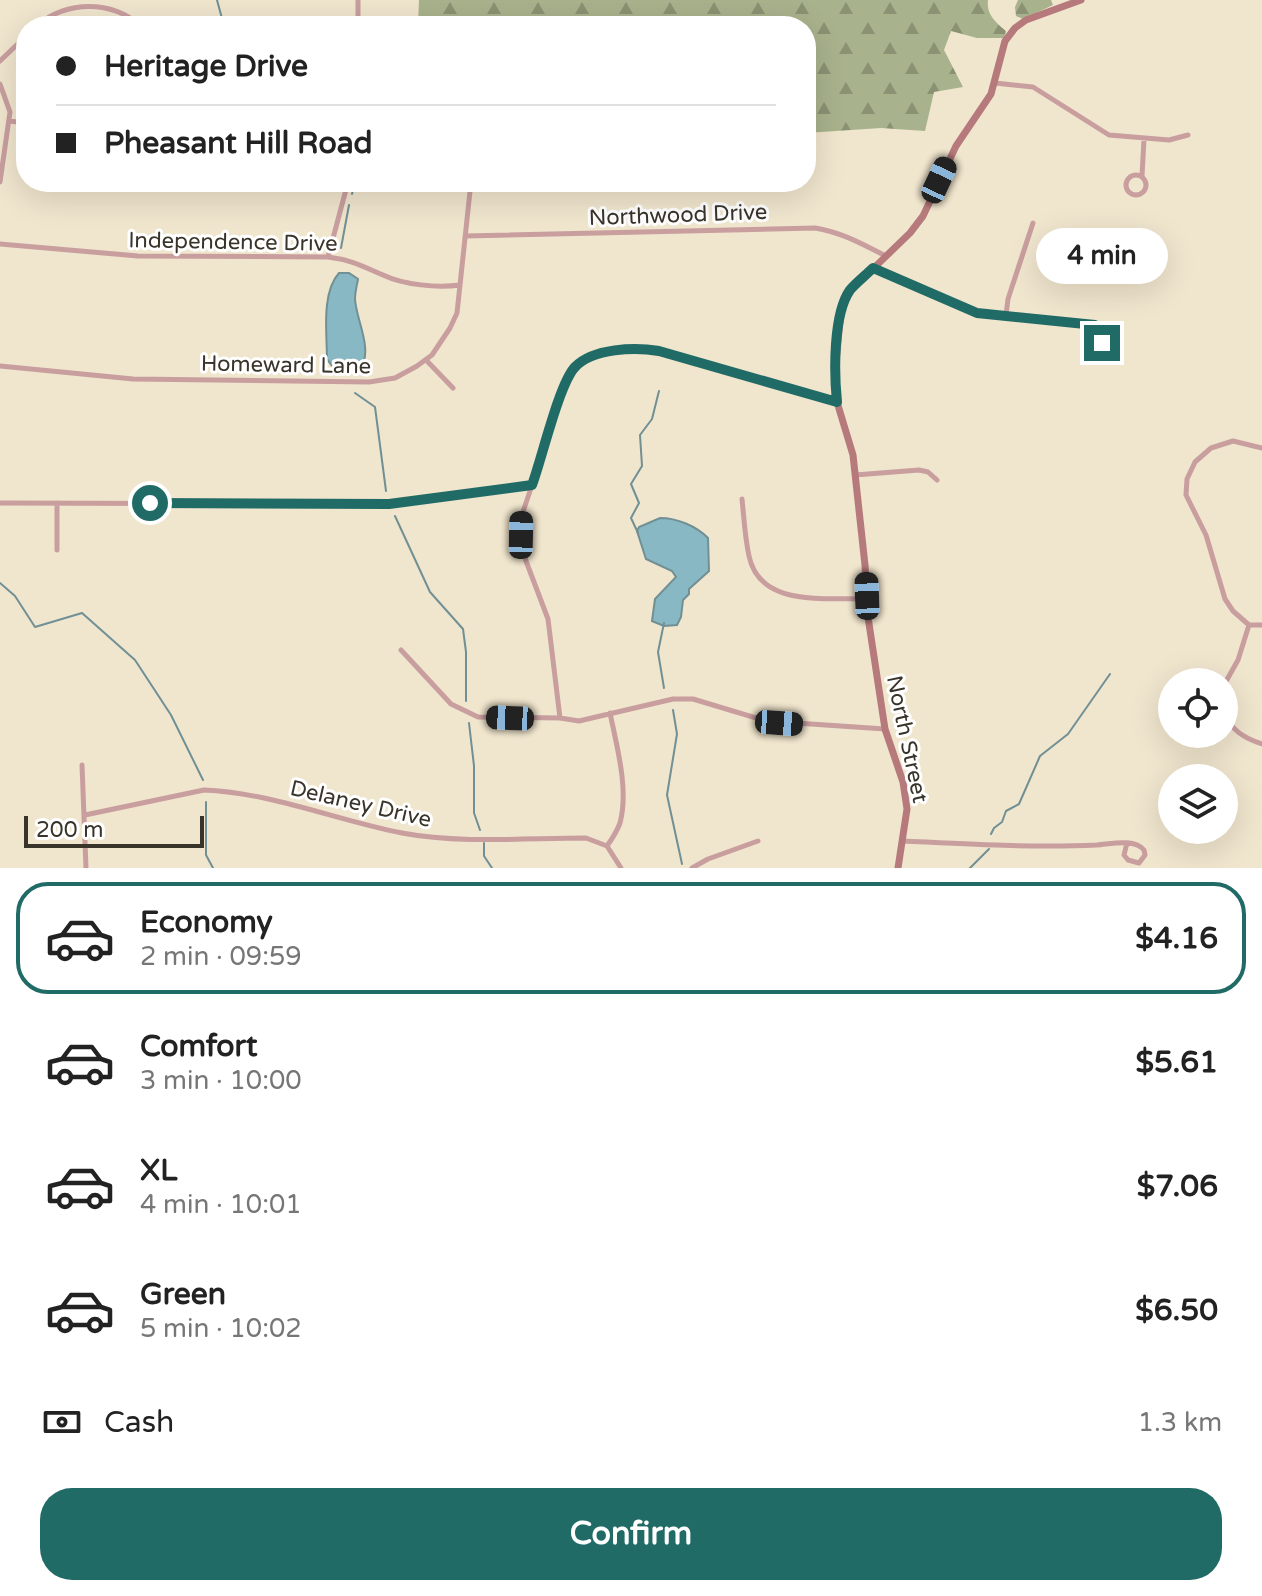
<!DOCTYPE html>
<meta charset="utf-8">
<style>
:root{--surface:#fff;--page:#f6f6f6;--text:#222;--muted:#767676;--line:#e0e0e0;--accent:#216b66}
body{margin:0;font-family:"Varela Round",sans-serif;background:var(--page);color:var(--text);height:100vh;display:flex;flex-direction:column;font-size:30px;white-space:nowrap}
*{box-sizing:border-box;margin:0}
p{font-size:26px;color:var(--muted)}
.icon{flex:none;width:44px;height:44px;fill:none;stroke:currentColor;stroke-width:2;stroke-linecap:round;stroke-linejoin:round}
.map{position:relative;height:868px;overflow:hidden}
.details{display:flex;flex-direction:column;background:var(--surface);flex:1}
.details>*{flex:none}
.hud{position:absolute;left:16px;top:16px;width:800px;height:176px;border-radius:32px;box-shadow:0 8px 32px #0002;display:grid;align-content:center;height:176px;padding:0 40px;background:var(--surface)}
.buttons{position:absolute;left:1158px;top:668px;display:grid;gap:16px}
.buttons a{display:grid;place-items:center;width:80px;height:80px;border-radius:50%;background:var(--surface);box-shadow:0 8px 32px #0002;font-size:40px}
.scale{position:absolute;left:24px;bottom:20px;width:180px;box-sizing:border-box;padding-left:8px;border:4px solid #38342a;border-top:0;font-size:22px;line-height:28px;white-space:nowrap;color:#38342a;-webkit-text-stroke:6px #fff;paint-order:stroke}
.end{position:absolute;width:36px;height:36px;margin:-18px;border:10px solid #216b66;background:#fff;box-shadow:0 0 0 4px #fff}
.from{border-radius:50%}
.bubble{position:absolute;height:56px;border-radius:28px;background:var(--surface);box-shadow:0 8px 32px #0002;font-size:26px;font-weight:800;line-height:56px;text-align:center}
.car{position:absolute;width:24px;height:48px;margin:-24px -12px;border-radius:10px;box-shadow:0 0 6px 2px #0007;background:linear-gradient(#222 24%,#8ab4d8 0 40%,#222 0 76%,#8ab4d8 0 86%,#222 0)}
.hud b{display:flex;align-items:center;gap:28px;height:76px;font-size:30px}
.hud b+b{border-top:2px solid var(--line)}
.hud i{width:20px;height:20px;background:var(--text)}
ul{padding:14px 0 0;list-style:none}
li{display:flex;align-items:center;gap:24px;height:112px;margin:0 16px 12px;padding:0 24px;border:4px solid transparent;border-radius:32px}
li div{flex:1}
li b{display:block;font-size:30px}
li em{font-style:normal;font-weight:800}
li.on{border-color:var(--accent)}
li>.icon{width:72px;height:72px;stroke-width:1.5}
.pay{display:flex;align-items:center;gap:20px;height:88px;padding:0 40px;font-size:30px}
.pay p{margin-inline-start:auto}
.cta{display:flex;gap:16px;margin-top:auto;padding:16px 40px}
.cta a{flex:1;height:92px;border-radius:32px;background:var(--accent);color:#fff;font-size:32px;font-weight:800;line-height:92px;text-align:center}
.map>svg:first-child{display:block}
.forest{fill:url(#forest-firs)}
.water{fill:#88b8c3;stroke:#709095;stroke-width:2}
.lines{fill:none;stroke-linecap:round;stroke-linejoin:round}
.stream{stroke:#709095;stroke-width:2}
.street{stroke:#c99e9f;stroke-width:5}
.secondary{stroke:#b77a7c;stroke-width:7}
.route{stroke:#216b66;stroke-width:10}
.labels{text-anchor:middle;stroke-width:6;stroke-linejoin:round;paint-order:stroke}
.street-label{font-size:22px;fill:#38342a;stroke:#fff}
</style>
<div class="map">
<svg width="1262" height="868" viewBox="0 0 1262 868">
<defs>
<pattern id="forest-firs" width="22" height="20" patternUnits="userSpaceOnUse" patternTransform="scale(2)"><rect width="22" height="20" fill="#a8b28c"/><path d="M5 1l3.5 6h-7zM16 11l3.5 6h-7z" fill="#8a9273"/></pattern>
</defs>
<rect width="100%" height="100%" fill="#f0e5cd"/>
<path class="forest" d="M419,0h569c-2,14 7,22 18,31l-2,7h-27l-26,-7 -7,19 19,37 -29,5 -9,39 -44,-3 -75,5v-107h-388z
M1018,0h33l2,5 -30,14 -7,-3 -1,-9z"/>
<path class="water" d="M339,273h10l9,6c-1,6 -3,13 -3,20 1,21 18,49 6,69l-29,-2 -5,-7c0,-25 -6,-66 12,-86z
M660,518c17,0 36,8 48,20l1,33 -20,18v5l-6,6 -2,17 -4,8 -13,1 -12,-5 3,-22 21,-22 -4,-6 -26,-12 -9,-28 2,-4z"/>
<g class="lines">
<path class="stream" d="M217,0l7,26
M352,194l3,-12
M341,248l8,-43
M355,393l20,14 11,84
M395,516l35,76 33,37 3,23v49
M638,533l-7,-15 8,-15 -8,-19 11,-18 -2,-31 12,-16 7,-28
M0,583l15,13 20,31 47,-14 53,47 36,55 32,65
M664,623l-6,29 6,36
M673,710l4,24 -10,61 15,69
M469,723l5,43v47l6,17
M206,802v53l7,13
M991,834l3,-6 8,-6 4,-11 13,-7 21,-48 28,-22 42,-60
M484,843v13l8,12
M970,868l19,-19"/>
<path class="street" d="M358,0v26
M36,26c32,-26 75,-26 105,0
M0,61l26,-25
M995,83l38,4 76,48 60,5 19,-5
M0,84l10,28 -10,70
M9,121l17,2
M1126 185a10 10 0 1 1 20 0a10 10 0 1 1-20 0Z
M1142,176l2,-37
M465,236l350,-8c26,4 47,16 71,28
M0,244l138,12 190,1c24,3 34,9 55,18 21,10 54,13 77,10
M328,257l20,-75
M873,268l104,45 108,12
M1006,315l2,-16 25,-76
M1085,325l16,4 3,7 -5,9 -10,1c-9,-5 -7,-12 -4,-21z
M426,360l27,28
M0,366l133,13 236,3 26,-4 22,-12 15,-11 18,-27 7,-15 14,-131
M1262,448l-29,-7 -22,7 -16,14 -8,17 -1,16 20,40 19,64 8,12 16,14h13
M855,475l64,-5 9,2 9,8
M742,499c2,19 3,39 7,57 11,52 76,41 118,43
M0,503l389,1 143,-19
M57,503v47
M401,650l50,54 27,13 82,1 19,3 94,-22h20l73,22 119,8
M1224,685l14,-25 11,-35
M1224,711c6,19 20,27 38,33
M560,718l-12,-99 -22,-58 -5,-26 1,-20c7,-22 15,-43 22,-65 8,-23 15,-70 34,-86 18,-16 54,-16 77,-14l182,52
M82,765l4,103
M85,815l119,-25c69,3 131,30 198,43 58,11 125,5 184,5l21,8 14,22
M903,841c64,3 129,7 194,4 14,-1 37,-7 47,5l1,5 -6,8 -11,-3 -4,-5 3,-12
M607,846c5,-7 10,-15 13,-23 9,-33 -3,-76 -10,-110
M692,868l16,-9 50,-18"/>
<path class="secondary" d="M898,868l9,-59 -4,-27 -18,-53 -17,-112 -3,-52 -12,-110 -16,-53 -1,-39 5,-53 9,-19 60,-58 13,-17 33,-70 35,-52 14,-53 10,-13 11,-8 55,-20"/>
</g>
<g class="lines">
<path class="route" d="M150,503l239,1 143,-19c10,-27 27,-101 43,-118 18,-19 60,-20 84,-16l178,51c-3,-29 -4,-88 13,-112 7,-8 16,-15 23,-22l104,45 118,12 8,7 -1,11"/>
</g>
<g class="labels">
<g class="street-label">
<text transform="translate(678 214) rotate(-2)" y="8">Northwood Drive</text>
<text transform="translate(233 241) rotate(1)" y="8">Independence Drive</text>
<text transform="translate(286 364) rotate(1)" y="8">Homeward Lane</text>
<text transform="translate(908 739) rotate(78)" y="8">North Street</text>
<text transform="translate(361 803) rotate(13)" y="8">Delaney Drive</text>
</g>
</g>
</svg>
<div class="buttons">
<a><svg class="icon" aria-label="locate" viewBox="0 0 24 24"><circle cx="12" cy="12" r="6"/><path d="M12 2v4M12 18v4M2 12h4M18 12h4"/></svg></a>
<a><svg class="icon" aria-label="layers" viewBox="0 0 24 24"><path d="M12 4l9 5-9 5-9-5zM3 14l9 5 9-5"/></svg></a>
</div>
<div class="scale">200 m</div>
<i class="end from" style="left:150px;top:503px"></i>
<i class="end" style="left:1102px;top:343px"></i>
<div class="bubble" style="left:1036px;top:228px;width:132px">4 min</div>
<i class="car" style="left:939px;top:180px;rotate:25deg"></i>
<i class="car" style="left:521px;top:535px;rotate:1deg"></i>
<i class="car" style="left:867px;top:596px;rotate:358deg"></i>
<i class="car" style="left:510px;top:718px;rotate:272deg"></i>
<i class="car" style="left:779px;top:723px;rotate:94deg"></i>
<div class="hud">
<b><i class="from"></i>Heritage Drive</b>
<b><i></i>Pheasant Hill Road</b>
</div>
</div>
<section class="details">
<ul>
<li class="on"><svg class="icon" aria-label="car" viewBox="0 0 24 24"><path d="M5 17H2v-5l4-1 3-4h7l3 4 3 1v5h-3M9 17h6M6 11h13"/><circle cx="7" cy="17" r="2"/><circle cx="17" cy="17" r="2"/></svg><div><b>Economy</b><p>2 min · 09:59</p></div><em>$4.16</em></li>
<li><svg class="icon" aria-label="car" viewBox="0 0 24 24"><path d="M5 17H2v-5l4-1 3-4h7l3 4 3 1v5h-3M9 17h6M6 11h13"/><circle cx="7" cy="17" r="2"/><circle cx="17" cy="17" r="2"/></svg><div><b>Comfort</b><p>3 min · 10:00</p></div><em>$5.61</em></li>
<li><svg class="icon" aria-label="car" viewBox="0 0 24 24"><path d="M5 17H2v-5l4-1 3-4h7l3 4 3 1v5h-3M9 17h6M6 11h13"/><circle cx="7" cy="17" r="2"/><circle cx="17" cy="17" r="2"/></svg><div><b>XL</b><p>4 min · 10:01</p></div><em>$7.06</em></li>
<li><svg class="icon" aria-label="car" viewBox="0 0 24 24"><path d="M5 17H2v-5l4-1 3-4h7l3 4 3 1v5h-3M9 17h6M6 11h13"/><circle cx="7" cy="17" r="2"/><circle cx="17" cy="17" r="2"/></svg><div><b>Green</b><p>5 min · 10:02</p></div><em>$6.50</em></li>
</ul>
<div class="pay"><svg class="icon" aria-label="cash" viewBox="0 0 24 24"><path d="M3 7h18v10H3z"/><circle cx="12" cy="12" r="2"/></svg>Cash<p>1.3 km</p></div>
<div class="cta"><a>Confirm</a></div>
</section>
